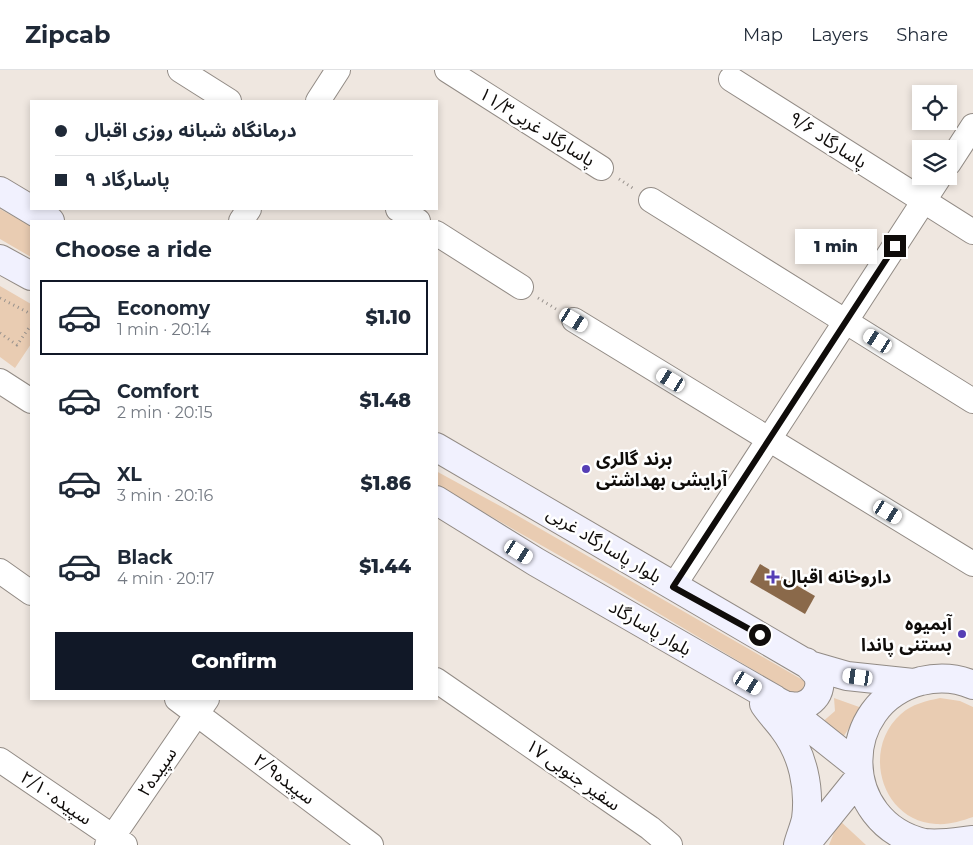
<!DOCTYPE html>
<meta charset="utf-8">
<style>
:root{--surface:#fff;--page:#f2f2f3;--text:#1f2937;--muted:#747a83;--line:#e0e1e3;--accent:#111827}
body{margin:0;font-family:Montserrat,"Noto Sans Arabic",sans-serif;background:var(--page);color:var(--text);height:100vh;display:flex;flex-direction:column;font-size:19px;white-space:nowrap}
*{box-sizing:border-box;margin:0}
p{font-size:16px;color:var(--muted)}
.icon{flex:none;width:28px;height:28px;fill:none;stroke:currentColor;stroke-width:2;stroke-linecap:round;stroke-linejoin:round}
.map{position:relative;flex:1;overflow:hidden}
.panel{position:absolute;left:30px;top:150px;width:408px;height:480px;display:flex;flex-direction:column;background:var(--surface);border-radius:0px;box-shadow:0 2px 8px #0003}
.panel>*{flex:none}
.hud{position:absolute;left:30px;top:30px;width:408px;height:110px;border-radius:0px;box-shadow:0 2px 8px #0003;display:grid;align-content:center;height:110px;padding:0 25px;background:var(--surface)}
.controls{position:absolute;left:912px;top:15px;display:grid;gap:10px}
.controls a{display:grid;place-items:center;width:45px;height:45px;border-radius:0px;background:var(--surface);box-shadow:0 2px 8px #0003;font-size:25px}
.end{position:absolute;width:22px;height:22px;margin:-11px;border:6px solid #0f0c0a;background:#fff;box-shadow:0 0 0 2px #fff}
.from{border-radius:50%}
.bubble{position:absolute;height:35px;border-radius:0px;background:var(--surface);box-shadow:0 2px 8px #0003;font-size:16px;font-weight:800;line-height:35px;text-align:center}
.car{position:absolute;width:15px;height:30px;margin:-15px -8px;border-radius:6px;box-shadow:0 0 4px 1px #0007;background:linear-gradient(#fff 24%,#345 0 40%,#fff 0 76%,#345 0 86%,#fff 0)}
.hud b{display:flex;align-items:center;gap:18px;height:48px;font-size:19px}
.hud b+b{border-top:1px solid var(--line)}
.hud i{width:12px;height:12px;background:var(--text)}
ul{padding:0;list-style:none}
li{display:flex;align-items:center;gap:15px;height:75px;margin:0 10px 8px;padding:0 15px;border:2px solid transparent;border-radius:0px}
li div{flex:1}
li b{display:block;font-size:19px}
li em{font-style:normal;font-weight:800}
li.current{border-color:var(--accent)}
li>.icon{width:45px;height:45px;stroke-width:1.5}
h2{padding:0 25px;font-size:22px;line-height:60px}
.cta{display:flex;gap:10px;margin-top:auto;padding:10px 25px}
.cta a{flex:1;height:58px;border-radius:0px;background:var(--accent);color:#fff;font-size:20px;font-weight:800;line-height:58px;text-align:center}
header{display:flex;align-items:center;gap:30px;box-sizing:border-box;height:70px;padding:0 25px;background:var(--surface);border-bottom:1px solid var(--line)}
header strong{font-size:24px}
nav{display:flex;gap:28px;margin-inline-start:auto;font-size:18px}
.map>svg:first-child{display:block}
.green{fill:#e9ccb2}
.building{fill:#8a694a}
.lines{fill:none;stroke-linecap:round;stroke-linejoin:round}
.minor-casing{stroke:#928b85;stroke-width:26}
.secondary-casing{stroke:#928b85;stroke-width:30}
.path{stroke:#97918c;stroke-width:3;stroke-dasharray:1 4;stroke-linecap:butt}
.minor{stroke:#fff;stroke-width:24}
.secondary{stroke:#f1f1fe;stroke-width:28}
.route{stroke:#0f0c0a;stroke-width:6}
.poi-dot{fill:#553eb5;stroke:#fff;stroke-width:2}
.labels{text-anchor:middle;stroke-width:5;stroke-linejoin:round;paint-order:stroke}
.street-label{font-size:18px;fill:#0f0c0a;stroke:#fff}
.poi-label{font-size:18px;font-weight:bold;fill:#0f0c0a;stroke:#fff;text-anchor:start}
</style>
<header>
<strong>Zipcab</strong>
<nav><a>Map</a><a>Layers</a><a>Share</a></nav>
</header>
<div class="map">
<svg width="973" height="775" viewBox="0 0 973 775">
<rect width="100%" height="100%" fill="#efe7e0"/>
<path class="green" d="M0,139l31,17v31l-31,-18z
M0,216l31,18v40l-16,24 -15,-11z
M436,401l77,42 295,170 -9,14 -188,-112 -175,-100z
M834,628l28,10 -24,37 -18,-21 15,-13z
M940,628l20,3 13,6v110c-12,4 -24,8 -37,7 -55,-3 -75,-75 -35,-110 11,-10 25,-13 39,-16z
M839,750l27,25h-37z"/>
<path class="building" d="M760,494l55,32 -10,18 -55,-32z"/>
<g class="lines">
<g class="minor-casing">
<path id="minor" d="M180,0l49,31
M447,0l154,98
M731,9l242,153
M318,31l20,-31
M949,93l24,-37
M651,130l322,201
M398,139l20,12
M241,151l8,-12
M436,163l85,54
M574,250l399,244
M0,311l31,20
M0,501l31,22
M673,517l267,-411
M436,610l214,148 20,17
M177,629l194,146
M0,690l125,85
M107,775l100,-146"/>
</g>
<g class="secondary-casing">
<path id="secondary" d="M0,121l50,30
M0,189l31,17
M436,377l373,218 38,11 66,7
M436,430l100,62 238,137 83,66
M973,615c-16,-7 -35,-8 -52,-4 -85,22 -83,142 3,162 17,2 32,-1 49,-3
M775,630c4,2 10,6 15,6 18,4 36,-14 27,-32 -3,-4 -8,-8 -11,-12
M764,634c6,9 13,16 19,24 20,26 27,60 23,91 -2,9 -6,18 -8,26
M805,775l54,-67"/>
</g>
<path class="path" d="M619,109l15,10
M0,228l31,16
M538,228l18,11
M0,263l17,12 14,-20"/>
<use href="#minor" class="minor"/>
<use href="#secondary" class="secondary"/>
</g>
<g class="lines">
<path class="route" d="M760,565l-87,-48 222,-341"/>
</g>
<g class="poi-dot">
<circle cx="586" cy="399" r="5"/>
<path d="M770.5 499.5h5v5h5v5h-5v5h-5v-5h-5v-5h5z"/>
<circle cx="962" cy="564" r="5"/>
</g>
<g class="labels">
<g class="street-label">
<text transform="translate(537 57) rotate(32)" y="6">پاسارگاد غربی۱۱/۳</text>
<text transform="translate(828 70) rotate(33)" y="6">پاسارگاد ۹/۶</text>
<text transform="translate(604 475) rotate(31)" y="6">بلوار پاسارگاد غربی</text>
<text transform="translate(650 558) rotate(30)" y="6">بلوار پاسارگاد</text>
<text transform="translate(157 702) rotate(-56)" y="6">سپیده۲</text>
<text transform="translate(573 705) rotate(35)" y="6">سفیر جنوبی ۱۷</text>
<text transform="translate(284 709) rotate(37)" y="6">سپیده۲/۹</text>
<text transform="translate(56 728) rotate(34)" y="6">سپیده۲/۱۰</text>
</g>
<g class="poi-label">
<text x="596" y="395">برند گالری<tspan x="596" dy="21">آرایشی بهداشتی</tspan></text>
<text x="783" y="513">داروخانه اقبال</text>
<text x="952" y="560" text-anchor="end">آبمیوه<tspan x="952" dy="21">بستنی پاندا</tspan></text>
</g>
</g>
</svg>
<div class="controls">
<a><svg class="icon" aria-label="locate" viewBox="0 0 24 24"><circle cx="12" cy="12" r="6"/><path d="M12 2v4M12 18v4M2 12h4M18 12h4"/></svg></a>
<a><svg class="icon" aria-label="layers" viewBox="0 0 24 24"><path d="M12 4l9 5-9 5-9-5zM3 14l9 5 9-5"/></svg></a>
</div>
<i class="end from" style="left:760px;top:565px"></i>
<i class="end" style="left:895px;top:176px"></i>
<div class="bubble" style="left:795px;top:159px;width:82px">1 min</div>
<i class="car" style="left:574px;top:250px;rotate:121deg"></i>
<i class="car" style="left:878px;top:271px;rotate:302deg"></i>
<i class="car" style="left:671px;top:310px;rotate:301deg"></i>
<i class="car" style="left:888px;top:442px;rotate:121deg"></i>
<i class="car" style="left:519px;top:482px;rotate:122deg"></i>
<i class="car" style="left:858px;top:607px;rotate:278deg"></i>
<i class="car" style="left:748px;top:613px;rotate:121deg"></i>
<div class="hud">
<b><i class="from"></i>درمانگاه شبانه روزی اقبال</b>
<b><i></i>پاسارگاد ۹</b>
</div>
<section class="panel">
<h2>Choose a ride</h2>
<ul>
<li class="current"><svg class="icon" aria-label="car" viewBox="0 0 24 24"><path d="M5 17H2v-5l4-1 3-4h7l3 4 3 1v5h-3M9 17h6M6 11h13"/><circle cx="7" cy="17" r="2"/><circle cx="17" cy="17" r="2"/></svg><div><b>Economy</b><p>1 min · 20:14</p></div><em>$1.10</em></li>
<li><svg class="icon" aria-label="car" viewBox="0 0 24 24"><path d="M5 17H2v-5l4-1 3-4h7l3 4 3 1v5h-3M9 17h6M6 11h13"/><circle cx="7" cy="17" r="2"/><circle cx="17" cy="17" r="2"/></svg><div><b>Comfort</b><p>2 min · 20:15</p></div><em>$1.48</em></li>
<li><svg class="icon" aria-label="car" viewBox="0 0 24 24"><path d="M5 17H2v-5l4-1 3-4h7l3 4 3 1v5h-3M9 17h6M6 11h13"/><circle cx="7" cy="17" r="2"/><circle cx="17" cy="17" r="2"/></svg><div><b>XL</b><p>3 min · 20:16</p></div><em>$1.86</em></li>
<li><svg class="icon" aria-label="car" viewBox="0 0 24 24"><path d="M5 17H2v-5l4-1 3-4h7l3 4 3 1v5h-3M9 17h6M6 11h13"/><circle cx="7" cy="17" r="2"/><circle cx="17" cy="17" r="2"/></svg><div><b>Black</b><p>4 min · 20:17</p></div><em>$1.44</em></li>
</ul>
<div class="cta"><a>Confirm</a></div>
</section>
</div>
